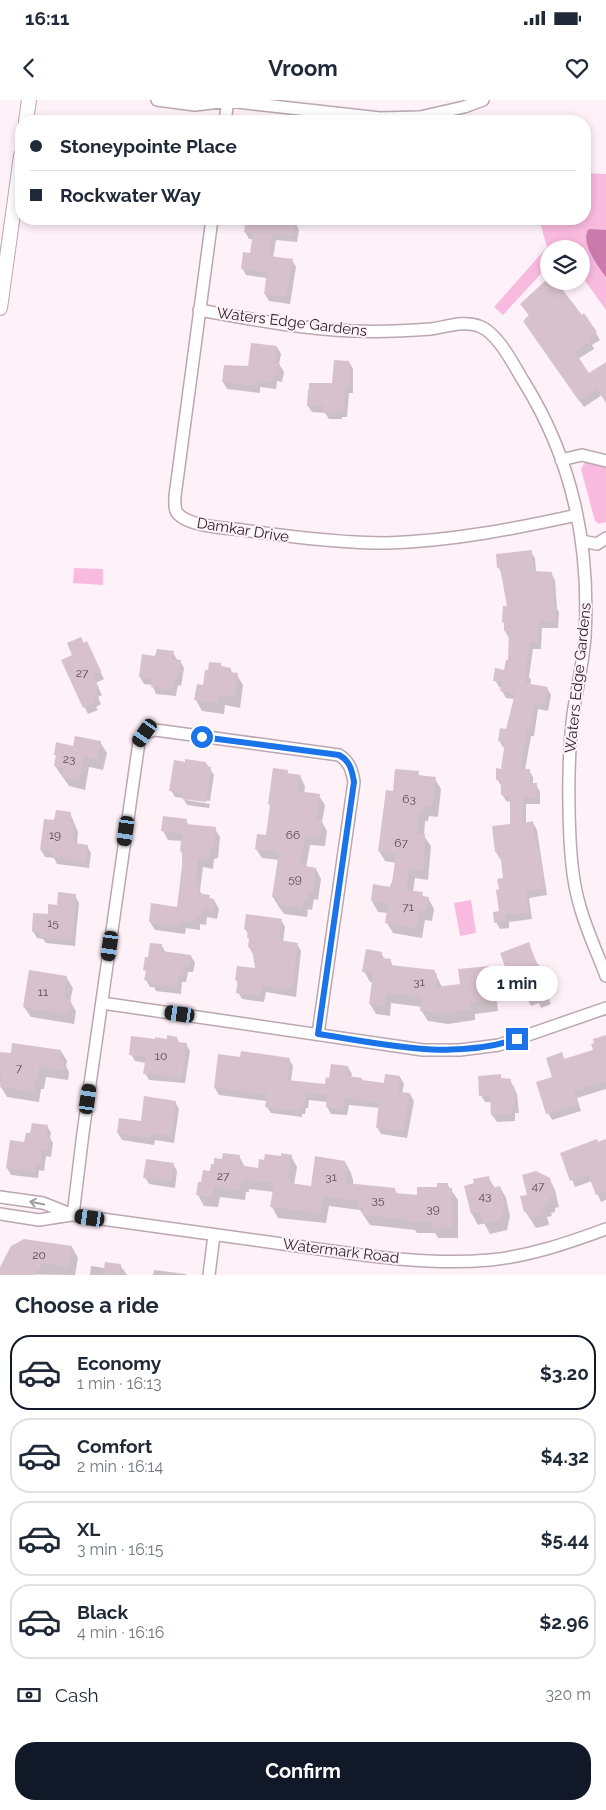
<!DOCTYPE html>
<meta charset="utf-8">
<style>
:root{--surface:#fff;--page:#f2f2f3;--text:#1f2937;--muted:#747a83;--line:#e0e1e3;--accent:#111827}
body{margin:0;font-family:Raleway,sans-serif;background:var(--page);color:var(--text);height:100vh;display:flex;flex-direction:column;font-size:19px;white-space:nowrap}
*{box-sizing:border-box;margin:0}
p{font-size:16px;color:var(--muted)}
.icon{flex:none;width:28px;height:28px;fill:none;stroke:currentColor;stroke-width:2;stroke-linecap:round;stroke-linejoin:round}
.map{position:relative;height:1175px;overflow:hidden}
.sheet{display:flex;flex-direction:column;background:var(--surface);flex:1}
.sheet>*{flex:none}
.guide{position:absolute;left:15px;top:15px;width:576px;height:110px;border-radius:20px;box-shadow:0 2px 8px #0003;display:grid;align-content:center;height:110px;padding:0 15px;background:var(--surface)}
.tools{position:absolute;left:540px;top:140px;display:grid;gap:10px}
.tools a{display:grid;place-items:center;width:50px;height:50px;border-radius:50%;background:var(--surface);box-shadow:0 2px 8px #0003;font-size:25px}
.end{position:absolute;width:22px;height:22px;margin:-11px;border:6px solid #1a73e8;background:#fff;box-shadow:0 0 0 2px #fff}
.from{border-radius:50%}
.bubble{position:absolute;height:35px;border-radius:18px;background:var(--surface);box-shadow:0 2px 8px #0003;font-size:16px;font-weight:700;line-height:35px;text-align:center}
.car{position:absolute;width:15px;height:30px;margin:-15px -8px;border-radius:6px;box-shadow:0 0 4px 1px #0007;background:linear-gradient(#222 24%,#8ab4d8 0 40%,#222 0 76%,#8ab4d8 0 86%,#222 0)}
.guide b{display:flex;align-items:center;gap:18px;height:48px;font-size:19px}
.guide b+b{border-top:1px solid var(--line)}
.guide i{width:12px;height:12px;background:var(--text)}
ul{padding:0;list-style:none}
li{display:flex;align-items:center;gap:15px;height:75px;margin:0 10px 8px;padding:0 5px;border:2px solid var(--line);border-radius:20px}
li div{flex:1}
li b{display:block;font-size:19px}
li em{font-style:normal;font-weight:700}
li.active{border-color:var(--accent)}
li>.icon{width:45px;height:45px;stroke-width:1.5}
h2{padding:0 15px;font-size:22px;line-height:60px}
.pay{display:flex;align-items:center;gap:12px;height:55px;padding:0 15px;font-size:19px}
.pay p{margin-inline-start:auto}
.button{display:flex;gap:10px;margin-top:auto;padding:10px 15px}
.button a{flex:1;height:58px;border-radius:20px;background:var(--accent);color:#fff;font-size:20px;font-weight:700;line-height:58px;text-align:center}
.status{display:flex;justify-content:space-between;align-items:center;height:35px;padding:0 25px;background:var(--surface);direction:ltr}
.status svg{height:14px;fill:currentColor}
header{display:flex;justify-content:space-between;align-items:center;height:65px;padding:0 15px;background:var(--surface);font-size:22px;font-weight:700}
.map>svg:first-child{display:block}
.green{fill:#f9badf}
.water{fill:#ca7aab}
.shadow{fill:#0003}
.building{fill:#d7c1cd}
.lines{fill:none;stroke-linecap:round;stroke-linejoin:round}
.minor-casing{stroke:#bca6b2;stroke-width:14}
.tertiary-casing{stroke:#bca6b2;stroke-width:16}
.minor{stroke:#fff;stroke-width:11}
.tertiary{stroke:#fff;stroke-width:14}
.oneway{stroke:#a19da0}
.route{stroke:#1a73e8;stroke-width:6}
.labels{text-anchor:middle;stroke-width:4;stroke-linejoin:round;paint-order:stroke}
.number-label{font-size:12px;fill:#594d54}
.street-label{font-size:15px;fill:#2f262b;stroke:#fef1f8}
</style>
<div class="status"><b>16:11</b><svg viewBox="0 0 49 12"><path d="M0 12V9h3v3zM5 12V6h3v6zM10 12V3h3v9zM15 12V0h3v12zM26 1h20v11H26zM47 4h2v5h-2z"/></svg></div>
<header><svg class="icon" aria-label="back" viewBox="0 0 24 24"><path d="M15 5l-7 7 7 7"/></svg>Vroom<svg class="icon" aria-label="heart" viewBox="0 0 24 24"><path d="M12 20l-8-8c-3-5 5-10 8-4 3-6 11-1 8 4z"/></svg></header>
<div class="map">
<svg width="606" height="1175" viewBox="0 0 606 1175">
<rect width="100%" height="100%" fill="#fef1f8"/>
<path class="green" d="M585,73l21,1v136l-25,-35v-26h-32v16l-46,50 -9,-8 53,-60 -8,-28h46z
M590,361l16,6v55l-7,2 -4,-3 -14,-52 4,-7z
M74,468l29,1v16l-30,-2z
M471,800l5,33 -16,3 -6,-33z"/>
<path class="water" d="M589,129l17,1v47c-8,-10 -27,-37 -17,-48z"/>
<path class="shadow" d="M247,119h49v5l3,6 -2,12 -21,-2 -3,18 19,2 4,7 -6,37 -21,-3 -4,-7 2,-16 -21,-3 -4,-7 9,-13 3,-16h-5l-4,-7z
M549,180l47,53 4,7 -8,5 2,4 -16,10 11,16 17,-12v39l-4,-7 -18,12 -56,-79 2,-11 -8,-12z
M277,247l4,7 -2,10 5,8 -2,10 -5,-1 -1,8 -16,-2v6l-33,-4 -4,-7 26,-15z
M349,262l4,7v24h-4l-2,24h-5v2h-13l-4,-6 -13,-1 -4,-6 25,-22z
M531,452l4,6 1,14 15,1 4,7 2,29 2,3 -1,16h-16l-1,21h-8l-4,28 2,3 -1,5 17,3 4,7 -3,16 -10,-2 -4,27h-3l-6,34h4l4,7v8h3l4,7v12h-14v19h7l4,7 10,65 -18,3 3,21 -23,3v6l-9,1 -4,-7 5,-10 -1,-22 4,-11 -2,-20h-2l-4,-7 16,-27 -1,-23 -5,-1 -4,-7v-7l-5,-8 5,-9 4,-22 -3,-1 -4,-7 8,-10 7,-31 -8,-1 -4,-7v-3l-3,-1 -4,-7 10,-9 5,-9 -1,-24 -4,-7 3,-24 -5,-32 -5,-8z
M84,544l6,6 14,29 -8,4 6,12 -4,2 3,7 -5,3 2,3 -10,4 -26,-53 12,-5z
M173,552l4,8 3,1 4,7 -3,18 -3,-1 -2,11 -20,-2 -4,-9 -8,-1 -4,-7 17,-20z
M220,564l2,4 8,1 3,5 4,1 6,10 -3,23 -15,-3 -1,9 -22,-3 -6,-11z
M100,642l7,11 -4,17 -14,-3 -4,23 -16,-4 -14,-20 2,-8 -2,-4 19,-7z
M206,663l8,12 -4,26 -27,-3 3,2 24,4 -1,4 -22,-3 -4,-7 -8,-1 -4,-7z
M287,671l2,3 11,2 5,10 -1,8 15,2 6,9 -3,17 5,9 -2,15 -15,-1 -4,23 10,1 5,10 -3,21 -4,-1 -2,11 -4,-1 -1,8 -23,-3 -5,-7 -6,-10 6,-37 -17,-2 -6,-9 11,-12 4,-30 -2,-3z
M418,673l2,4 15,2 6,10 -3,28 -9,-1 -1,5h-3l-1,15 7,10 -3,34 -13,-2 -2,14 9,2 2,4h4l6,11 -2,12 -7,-1 -3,18 -29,-5 -6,-10 1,-10 -10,-1 -6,-11 19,-13 5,-25 -11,-2 -6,-10 15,-59z
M70,713l8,19 -1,13 10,1 4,7 -2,15 -32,-4 -3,-6 -9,-1 -4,-7 14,-28z
M186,721l3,4 26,4 5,8 -2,21 -4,1 -1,10 -10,-2 -3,24 2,4 7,1 2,4h3l5,9 -2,10 -10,-2 -1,8 -6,-1v6l-14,-2 -1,6 -30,-4 -5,-8 28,-14 5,-42 -1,-25 -14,-1 -5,-9z
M75,796l4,7 -4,43 -29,-3 -3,-4 -6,-1 -4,-7 25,-25z
M281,820l4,7 -2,15 14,2 4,7 -5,46 -30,-5 -2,10 -22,-3 -4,-7 1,-7 -3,-5 20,-10 -3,-16 -4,-7 1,-6 -1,-6 -4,-6z
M528,844l22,46 -4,2 5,12 -10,4 -2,-5 -8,3 -9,-18 -5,2 -6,-10z
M162,846l4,7 25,3 4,7 -2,9h-5l-2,10h-4l-1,12 -25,-3 -2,-4h-4l-4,-7 1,-7 -2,-3 5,-11z
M381,853l4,7h5l3,6 41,5 8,16 19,-2 27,-18 6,11 4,33 -23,3v6l-27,4 -20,-3 -7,-11 1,-3 -31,-4 -1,13 -14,-2 -6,-10 3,-22h-3l-6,-11z
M66,877l7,11 -3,13 6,10 -2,13 -43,-7 -7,-10z
M606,936v53l-29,9 4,13 -29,9 -4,-7 6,-35 7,-24 4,6 29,-10z
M177,938l3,6h6l4,7 -5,32 -36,-3 -4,-7 1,-10 -11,-2 -4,-7 37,-14z
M61,951l6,10 -1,5 3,6 -1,8 -22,-3 -2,12h-3l-2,13 -32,-5 -6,-10 -1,-6v-28l12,1z
M242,958l47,1 4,7 -2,15 36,5 3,-7 18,-12 4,7 -1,4 11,1 1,3 22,2 15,-7 4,7 -2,10h8l4,7 -7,37 -26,-4 -4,-7 3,-19 -31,-3 -2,10 -16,-1 -4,-7 1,-5 -19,-2 -1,8h-2l-1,6h-3v3l-31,-4 -5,-7 1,-5 -48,-6 -4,-7z
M500,975l2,4 8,1 7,14 2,19h-4v8l-18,1 -5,-7 -1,-13h-6l-4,-7z
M175,1002l4,7 -5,34 -19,-3 -1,5 -32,-5 -4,-7 24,-11z
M47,1026l4,7 -1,5 3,5 -2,14 -5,-1 -2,15 -5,-1 -1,8 -27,-3 -4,-7 24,-33z
M606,1040v60l-5,2 -9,-21 -17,6 -13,-34z
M239,1056l6,11 14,2 23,-11 9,-2 6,11 -3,18 18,2 33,-25 6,11 2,7v5l42,4 2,5 21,2 29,-12 11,16v38h-20l-3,-5h-18l-2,-3 -45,-5 -10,-15 -31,-4 -3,17 -48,-5 -6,-11 2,-15 -25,-3v3h-3l-1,8 -25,-3 -2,10 -14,-1 -6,-11 4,-11 13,-19 8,-5z
M173,1064l4,7 -2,17 -26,-4 -4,-7z
M488,1077l7,11 5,-1 6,11 4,18 -3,14 -17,4 -6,-11 -6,2 -6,-11 -7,-27 11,-3z
M549,1078l6,12 4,17 -4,1v4l-4,1 1,3 -5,1 2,8 -13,3 -11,-17 3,-15z
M72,1147l6,11 -3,17 -75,-1v-4z
M120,1165l7,10h-37l1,-9 14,2z
M154,1170l32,4v1h-33z"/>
<path class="building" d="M246,119h46v2h4l-2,15 -22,-3 -3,23 24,3 -7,38 -22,-3 3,-22 -26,-3 2,-17 7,1 3,-20 -9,-1z
M545,181h11l26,34 2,-2 13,19 -8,5 2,4 -16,11 14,21 17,-11v41l-9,-14 -18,12 -56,-80 6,-6 -9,-11z
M251,243l26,3 -2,17 5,1 -1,11h-5l-1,7 -16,-2 -1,6 -34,-4 2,-17 24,1z
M334,260l15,1 1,25h-5l-1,25h-5v2l-15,-1v-6h-17l1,-16h1v-7h23z
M532,450l1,21 19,1 2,32h2l-1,18 -16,-1 -1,22 -8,-1 -5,29 2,1 -2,11 23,4 -3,17 -10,-1 -5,27 -3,-1 -6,40h9v14h7v14h-14v26l10,-2 3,27 3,-1 5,42 -18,2 3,21 -24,3 1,6 -12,2 -1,-11 6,-1 -3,-21 3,-1 -2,-10 6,-1 -3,-26h-5l-3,-26 18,-2v-28l-9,-1v-15h-5v-12l5,1 4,-27 -7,-1 2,-13 6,1 9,-35 -15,-3 2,-9 -9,-1 2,-13 9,2 2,-10h2l1,-29h-5v-8l-2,-1 1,-16h4l-7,-38h-3l-1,-14z
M81,537l3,6 3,-2 14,30 -8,4 6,13 -4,2 3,7 -4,2 1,3 -12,6 -22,-48 11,-5 -5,-12z
M157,549l17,2 -1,8 8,1 -3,19h-4l-2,11 -21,-3 1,-8 -13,-2 3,-23 13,2z
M209,562l12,1v3l10,2 -1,4 8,1 -3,24 -16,-2 -1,8 -24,-3 3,-16 6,1 2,-15h3z
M75,636l26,5 -4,19 -13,-3 -5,23 -17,-4 1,-8 -9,-2 2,-11h-2l2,-13 17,4z
M185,659l21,3v4l5,1 -5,35 -24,-3 1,-7 -14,-1 5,-31 11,2z
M273,668l15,2 -1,3 14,2 -3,16 22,3 -4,25 6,1 -2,17 -15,-2 -1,10h-1l-3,20 16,3 -3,23 -4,-1 -2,10h-4l-1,8 -25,-4 1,-6 -6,-1 7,-45 -24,-3 2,-15 9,1 4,-30 -2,-1z
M395,669l24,2 -1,4 18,2 -4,29 -9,-1v6h-4l-2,22 8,1 -2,36 -14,-2 -3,22 17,2 -1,4 7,1 -2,14 -8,-1 -3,18 -31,-5 3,-19 -17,-3 2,-17 17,3 1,-4h1l4,-29 -18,-3 8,-61 7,1z
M56,710l15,2 -1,11 5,1 -2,16h2l-1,3 14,2 -2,17 -34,-5 1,-5 -13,-2 4,-31 10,1z
M163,716l24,3 -1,5 30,3 -3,22 -3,1 -2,10 -10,-1 -3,27 4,1 -1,6 12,2 -1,3 5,1 -1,11 -10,-1 -1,8 -6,-1 -1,6 -14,-2 -1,6 -31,-4 2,-19 26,4 5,-41v-13l-2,-3 2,-16 -21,-3z
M58,792l18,2 -4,46 -31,-3v-5h-9l1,-19 15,1v-10l9,1z
M246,814l36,5 -3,21 19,3 -6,47 -30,-4 -1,10 -25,-3 2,-13h-3l2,-14 18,2 -3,-20 -4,-1 1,-9h-2l1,-8 -4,-1z
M529,842l8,23 2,-1 5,16 -3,1 5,12 -12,4 -2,-4 -8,3 -7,-19 -7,3 -10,-27z
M150,843l12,1v7l29,4 -1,11 -6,-1 -1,11 -4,-1 -2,13 -26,-4v-3l-7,-1 2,-9 -3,-1 2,-13h3z
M366,849l16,3 -1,6 10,1 -1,6 45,5v3h2l-2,14 25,-3 -2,-15 31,-3 4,34 -24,3 1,7 -29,3 -21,-2 2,-14 -36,-4 -2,13 -15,-2 4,-31 -11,-1z
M29,870l38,6 -3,22 7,1 -3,15 -45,-7z
M167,935l10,2v5l10,1 -5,34 -39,-3 3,-17 -17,-2 2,-19 24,3v-2l12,2z
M606,935v46l-32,10 4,13 -32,10 -10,-32 16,-5 -6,-19 16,-6 2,7 29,-9 -2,-6 3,-1 -1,-4z
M12,943l49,7 -1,9 4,1 -1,10 -23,-3 -2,12h-3l-1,13 -34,-5 2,-13h-2v-22l11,1z
M241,951l49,7 -3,22 38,4 1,-7 3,1 2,-14 17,2 -1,10 15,2v2l22,3 1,-9 15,2 -2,16 12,1 -7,38 -27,-3 3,-26 -34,-4 -1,11 -18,-2 1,-12 -21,-2 -1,9h-2l-1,6 -3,-1 -1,4 -33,-4 2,-13 -53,-6 4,-34 22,3z
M501,974v4l10,1v7h3l1,20h-3v8l-21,1 -1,-20 -11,1 -1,-20z
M144,996l32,5 -5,35 -20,-3 -1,5 -33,-5 2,-15 22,3z
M32,1023l16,2 -2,10h4l-2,15h-6l-2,14 -4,-1 -2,9 -28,-4 4,-28 14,2 2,-9h4z
M597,1039l1,3 8,-3v53l-10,3 -8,-21 -18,7 -10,-28z
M223,1053l17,2 -1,10 19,3 1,-9 5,1 1,-6 16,2v-3l11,2 -4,23 3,1 -1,4 21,3 4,-30 30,5v7h3l-2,15 49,5v5l22,2v-8h20v-4h11v6l4,-1 1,39 -22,1v-6l-22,1v-3l-46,-5v-7h-6l1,-7 -35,-5 -2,17 -51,-6 4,-24 -30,-4 -1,3 -2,-1 -2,9 -25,-3 -2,10 -16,-2 2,-13h3l2,-12 7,1 1,-7h3v-6l8,1z
M146,1059l28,4 -3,18 -28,-3z
M536,1071l14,7 4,18 -5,2 1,3 -4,1v3l-4,1 2,8 -15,4 -2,-7 -3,1 -4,-16 7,-1 -5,-20z
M489,1076l3,12 8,-2 5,19 -4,15 -18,4 -3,-12 -9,2 -7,-28 10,-3 -1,-4z
M24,1139l48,7 -3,21 -26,-4 -9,12h-34v-8l11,-21z
M105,1162l16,2 -2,11h-16z"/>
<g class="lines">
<g class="minor-casing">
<path id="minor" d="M157,0l38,5 33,-4 152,17 40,-1 44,-10 19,-7
M225,21l3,-21
M212,119l-37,277c0,6 -1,14 3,18 12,13 49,14 65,16 48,7 96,13 144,13 64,-2 127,-14 190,-28
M199,210c51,9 103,19 154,21 26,1 52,0 78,-2 15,-2 33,-9 48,-3 19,7 34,38 45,56 49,79 66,163 61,255 -2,26 -8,51 -12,77 -5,42 -5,84 -3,126 1,18 4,46 9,63 6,24 18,49 27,73
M561,360l21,-5 24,6
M582,441l15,3 9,-6
M102,903l321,47h37l39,-5 107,-37
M0,1097l43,6 30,12c72,10 145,20 217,30 65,9 134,21 200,15 40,-4 78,-17 116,-31
M0,1114l39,6 32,-5
M73,1115l10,-82 56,-391 6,-9 10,-3 8,1 176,24c10,6 13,15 15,27l-36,252
M209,1175l5,-40"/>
</g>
<g class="tertiary-casing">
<path id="tertiary" d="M26,21l3,-21
M0,208l21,-152"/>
</g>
<use href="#minor" class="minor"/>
<use href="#tertiary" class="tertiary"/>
</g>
<defs><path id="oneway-shaft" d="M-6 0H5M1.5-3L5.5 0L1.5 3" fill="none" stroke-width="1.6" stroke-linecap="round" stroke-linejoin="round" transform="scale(1.25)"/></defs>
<use class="oneway" href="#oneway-shaft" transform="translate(37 1103) rotate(-169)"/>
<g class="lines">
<path class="route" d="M202,637l137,18c11,6 13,15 15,27l-36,252c65,10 134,27 199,5"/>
</g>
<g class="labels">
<g class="number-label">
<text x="82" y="577">27</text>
<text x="69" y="663">23</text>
<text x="409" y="703">63</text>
<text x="55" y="739">19</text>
<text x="293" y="739">66</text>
<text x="401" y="747">67</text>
<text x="295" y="783">59</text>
<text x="408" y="811">71</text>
<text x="53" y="827">15</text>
<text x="419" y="886">31</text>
<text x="43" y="896">11</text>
<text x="161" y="960">10</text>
<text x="19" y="972">7</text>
<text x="223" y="1080">27</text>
<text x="331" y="1081">31</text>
<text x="538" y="1090">47</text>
<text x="485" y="1100">43</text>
<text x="378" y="1104">35</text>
<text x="433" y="1113">39</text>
<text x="39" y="1159">20</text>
</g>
<g class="street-label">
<text transform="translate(292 222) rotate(7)" y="5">Waters Edge Gardens</text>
<text transform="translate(243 430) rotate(9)" y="5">Damkar Drive</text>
<text transform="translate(578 578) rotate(-84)" y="5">Waters Edge Gardens</text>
<text transform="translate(341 1151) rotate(7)" y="5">Watermark Road</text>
</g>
</g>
</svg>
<div class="tools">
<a><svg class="icon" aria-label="layers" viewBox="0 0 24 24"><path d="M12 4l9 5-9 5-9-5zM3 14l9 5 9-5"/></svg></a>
</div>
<i class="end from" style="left:202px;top:637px"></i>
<i class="end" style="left:517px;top:939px"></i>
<div class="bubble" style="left:476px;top:866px;width:82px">1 min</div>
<i class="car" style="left:145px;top:633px;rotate:215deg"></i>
<i class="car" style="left:126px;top:731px;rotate:188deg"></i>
<i class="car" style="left:110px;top:846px;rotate:188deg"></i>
<i class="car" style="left:180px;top:914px;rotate:278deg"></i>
<i class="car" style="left:88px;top:999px;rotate:8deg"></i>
<i class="car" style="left:90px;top:1118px;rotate:278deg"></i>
<div class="guide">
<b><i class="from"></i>Stoneypointe Place</b>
<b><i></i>Rockwater Way</b>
</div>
</div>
<section class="sheet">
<h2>Choose a ride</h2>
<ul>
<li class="active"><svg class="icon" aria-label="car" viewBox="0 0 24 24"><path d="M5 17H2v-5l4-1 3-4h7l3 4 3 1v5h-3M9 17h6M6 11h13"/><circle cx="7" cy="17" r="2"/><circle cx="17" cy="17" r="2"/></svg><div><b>Economy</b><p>1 min · 16:13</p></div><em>$3.20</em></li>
<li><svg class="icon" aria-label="car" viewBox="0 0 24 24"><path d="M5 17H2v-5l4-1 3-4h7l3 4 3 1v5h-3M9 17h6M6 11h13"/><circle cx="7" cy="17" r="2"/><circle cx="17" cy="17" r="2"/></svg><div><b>Comfort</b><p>2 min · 16:14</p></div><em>$4.32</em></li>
<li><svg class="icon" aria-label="car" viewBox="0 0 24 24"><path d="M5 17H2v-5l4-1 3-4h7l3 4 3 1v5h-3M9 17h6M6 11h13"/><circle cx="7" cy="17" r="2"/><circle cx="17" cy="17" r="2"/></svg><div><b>XL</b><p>3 min · 16:15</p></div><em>$5.44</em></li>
<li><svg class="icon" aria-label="car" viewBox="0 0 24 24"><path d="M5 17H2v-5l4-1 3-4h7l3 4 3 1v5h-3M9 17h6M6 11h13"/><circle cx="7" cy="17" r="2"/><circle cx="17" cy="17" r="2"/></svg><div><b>Black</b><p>4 min · 16:16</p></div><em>$2.96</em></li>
</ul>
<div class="pay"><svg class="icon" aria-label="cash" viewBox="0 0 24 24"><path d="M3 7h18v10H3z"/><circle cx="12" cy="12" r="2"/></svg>Cash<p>320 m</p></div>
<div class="button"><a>Confirm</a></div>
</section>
